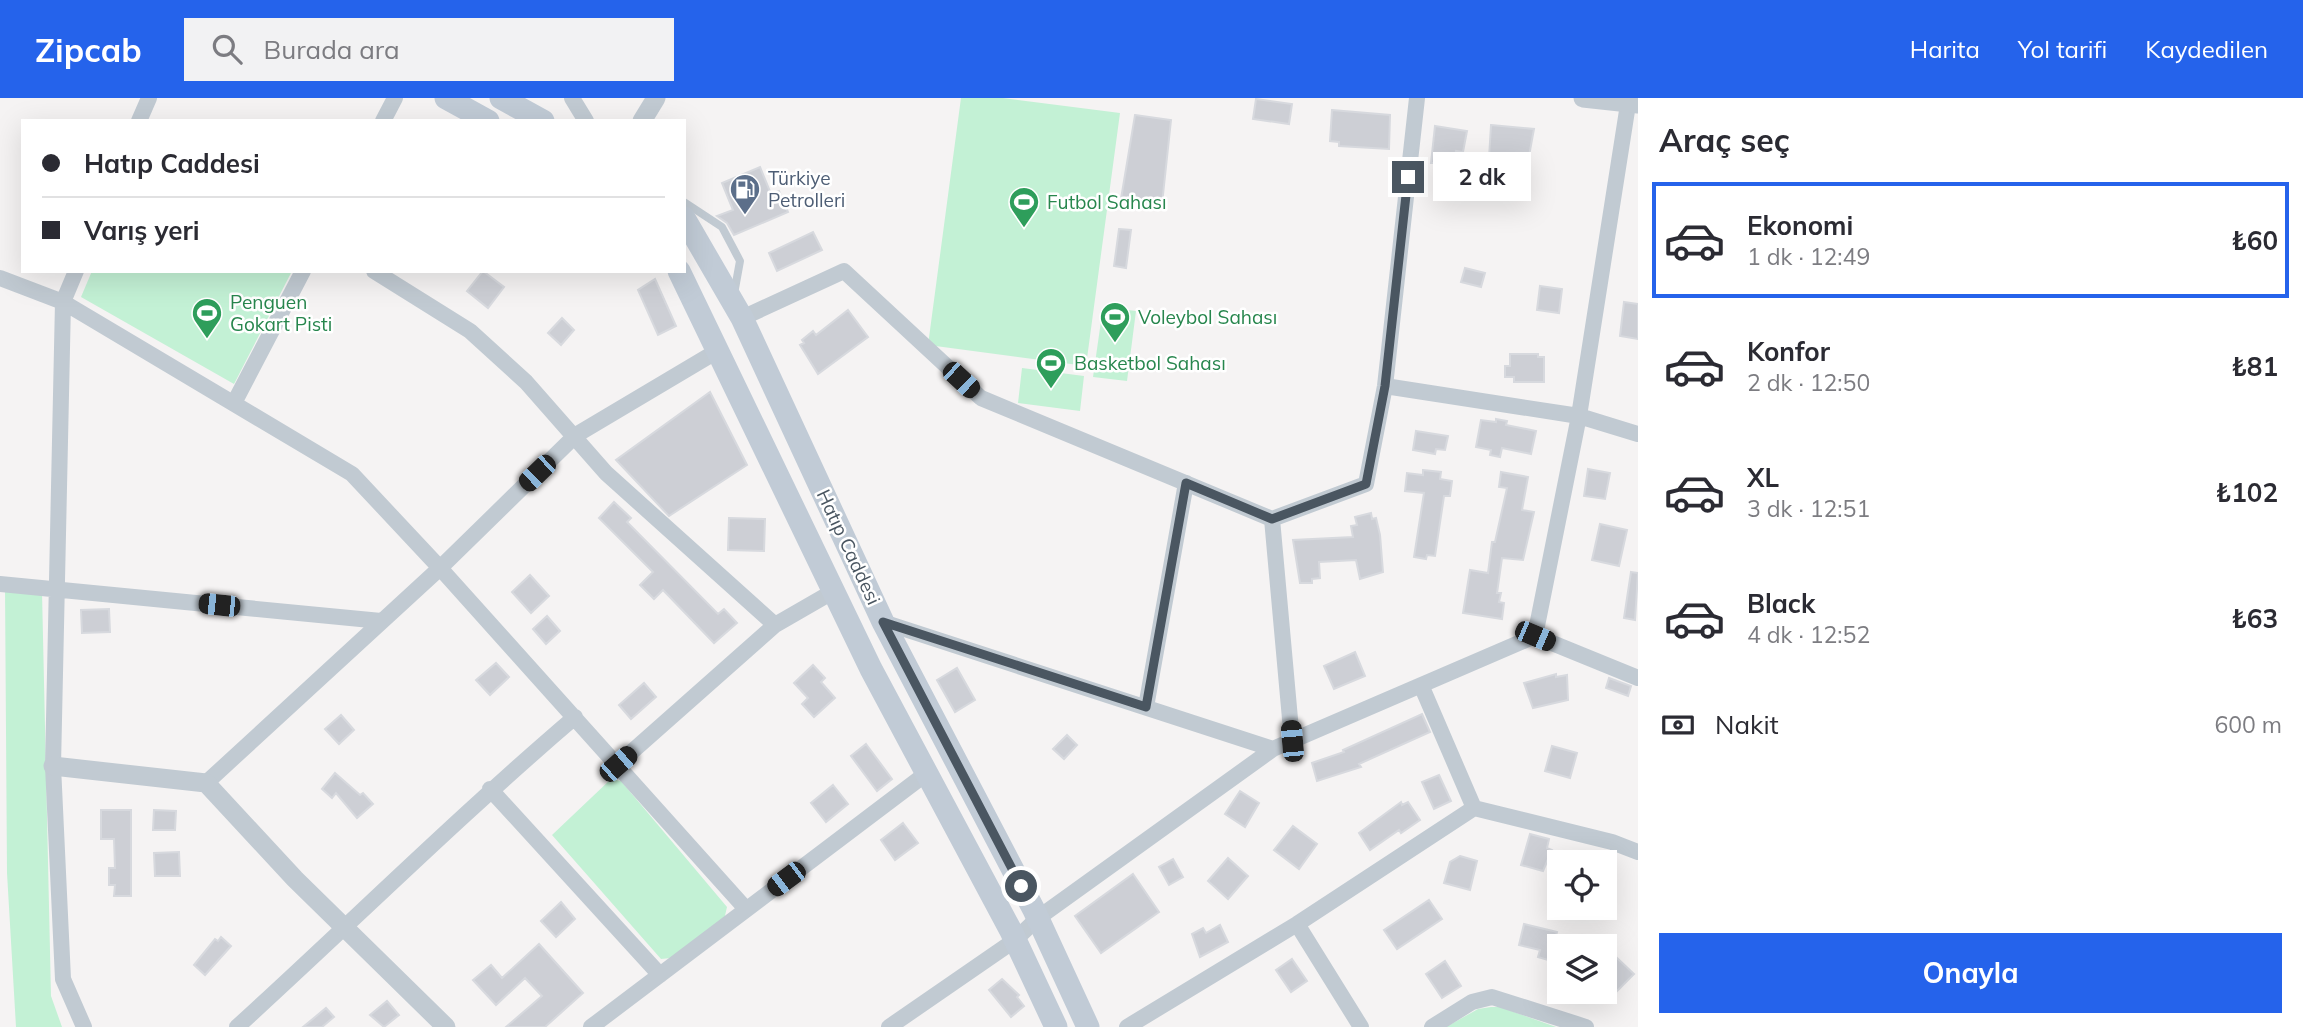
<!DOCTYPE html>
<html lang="tr">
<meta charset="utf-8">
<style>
:root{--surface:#fff;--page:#f2f2f3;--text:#2b2b33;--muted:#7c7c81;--line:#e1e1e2;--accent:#2563eb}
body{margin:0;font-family:Mulish,sans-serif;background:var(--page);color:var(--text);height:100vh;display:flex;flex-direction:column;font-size:26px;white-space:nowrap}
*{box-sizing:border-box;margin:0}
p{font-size:23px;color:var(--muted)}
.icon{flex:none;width:38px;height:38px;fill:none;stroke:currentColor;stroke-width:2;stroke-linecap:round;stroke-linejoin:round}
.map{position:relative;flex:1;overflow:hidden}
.side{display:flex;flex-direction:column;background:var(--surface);width:665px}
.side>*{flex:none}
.hud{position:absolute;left:21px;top:21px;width:665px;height:154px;border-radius:0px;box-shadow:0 7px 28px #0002;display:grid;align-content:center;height:154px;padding:0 21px;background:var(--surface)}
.buttons{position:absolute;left:1547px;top:752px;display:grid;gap:14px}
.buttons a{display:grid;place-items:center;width:70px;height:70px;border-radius:0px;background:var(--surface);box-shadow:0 7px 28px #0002;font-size:35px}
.end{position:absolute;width:32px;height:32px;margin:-16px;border:9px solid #4a5661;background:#fff;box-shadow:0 0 0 4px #fff}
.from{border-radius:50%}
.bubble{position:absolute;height:49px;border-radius:0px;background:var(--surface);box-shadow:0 7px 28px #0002;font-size:23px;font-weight:700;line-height:49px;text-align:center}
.car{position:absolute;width:21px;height:42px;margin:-21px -10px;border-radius:9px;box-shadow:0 0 5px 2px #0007;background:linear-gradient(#222 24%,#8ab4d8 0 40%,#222 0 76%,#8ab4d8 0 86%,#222 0)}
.hud b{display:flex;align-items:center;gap:24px;height:66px;font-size:26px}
.hud b+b{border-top:2px solid var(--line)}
.hud i{width:18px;height:18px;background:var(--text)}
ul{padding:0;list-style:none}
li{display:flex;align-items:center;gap:21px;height:116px;margin:0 14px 10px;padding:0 7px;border:4px solid transparent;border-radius:0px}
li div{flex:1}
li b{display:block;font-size:26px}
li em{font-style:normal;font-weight:700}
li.on{border-color:var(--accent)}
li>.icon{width:63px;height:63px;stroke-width:1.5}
h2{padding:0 21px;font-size:32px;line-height:84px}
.pay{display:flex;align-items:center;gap:18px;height:77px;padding:0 21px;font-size:26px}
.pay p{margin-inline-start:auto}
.action{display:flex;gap:14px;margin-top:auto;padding:14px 21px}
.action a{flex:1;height:80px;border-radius:0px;background:var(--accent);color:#fff;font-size:28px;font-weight:700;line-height:80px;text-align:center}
header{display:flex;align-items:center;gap:42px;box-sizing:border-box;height:98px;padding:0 35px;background:var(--accent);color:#fff}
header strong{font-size:33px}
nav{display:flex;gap:38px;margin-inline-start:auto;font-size:24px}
.search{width:490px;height:63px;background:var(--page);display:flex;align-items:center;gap:18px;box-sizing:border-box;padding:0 24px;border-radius:0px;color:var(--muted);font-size:26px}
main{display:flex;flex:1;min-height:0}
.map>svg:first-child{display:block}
.green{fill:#c3f1d5}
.building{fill:#cdcfd5;stroke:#d7d9de;stroke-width:2}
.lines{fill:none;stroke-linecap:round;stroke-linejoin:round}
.service{stroke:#c1cad2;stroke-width:8}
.minor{stroke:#c1cad2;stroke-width:16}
.tertiary{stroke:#c1cad2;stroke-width:19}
.secondary{stroke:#c1cbd6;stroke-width:23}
.route{stroke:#4a5661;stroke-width:9}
.labels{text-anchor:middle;stroke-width:5;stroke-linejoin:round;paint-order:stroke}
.service-label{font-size:19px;fill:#4e5e75;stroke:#fff;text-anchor:start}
.leisure-label{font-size:19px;fill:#27864d;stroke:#fff;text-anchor:start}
.street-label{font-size:19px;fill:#4a5661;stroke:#fff}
</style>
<header>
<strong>Zipcab</strong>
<div class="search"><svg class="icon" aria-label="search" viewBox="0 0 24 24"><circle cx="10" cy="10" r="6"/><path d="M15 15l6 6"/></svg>Burada ara</div>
<nav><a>Harita</a><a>Yol tarifi</a><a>Kaydedilen</a></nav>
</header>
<main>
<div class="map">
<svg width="1638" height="929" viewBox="0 0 1638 929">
<rect width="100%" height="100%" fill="#f5f3f3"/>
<path class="green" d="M961,0h42l117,15 -34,253 -158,-21z
M92,173h200l-58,113 -153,-87z
M1103,209l33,4 -9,70 -34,-4z
M1022,270l62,8 -4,35 -62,-8z
M5,490l37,4 9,404 11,31h-46l-9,-154z
M611,681l10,2 106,126 -3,13 -53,38 -10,1 -109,-124z
M1491,909h9l56,20h-110l32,-18z"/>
<path class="building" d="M1256,1l36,5 -3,20 -36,-5z
M1332,12l58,5 -1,34 -50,-3v-4l-9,-1z
M1135,17l36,5 -9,84 -41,-5z
M1491,27l43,4 -5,27 -20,-1v18l-7,-1v4l-14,-1z
M1435,28l32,5 -4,21 -7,-1 -3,18 -5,-1 -1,4 -13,-3 1,-6h-4z
M760,69l11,27 8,-3 9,21 -54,23 -7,-12 -10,-7 16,-6 -11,-27z
M1119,131l12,1 -5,38 -12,-2z
M813,134l9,18 -45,21 -8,-18z
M1465,170l20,5 -4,14 -20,-5z
M483,173l21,16 -16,21 -21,-17z
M655,181l21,47 -18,9 -20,-45z
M1540,188l22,3 -3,24 -22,-3z
M1624,204l14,2v35l-18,-3z
M848,212l20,27 -50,37 -18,-29 4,-2 -2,-3 11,-9 3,4z
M562,220l12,12 -13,15 -13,-12z
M1510,256h28v3h6v25h-30v-5h-9v-11h5z
M710,294l37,73 -78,51 -53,-56z
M1496,321l11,2 -1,4 30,6 -5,23 -29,-6 -2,9 -10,-2 1,-5 -15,-3 5,-27 15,2z
M1416,333l32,5 -3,14 -9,-1 -1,5 -22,-4z
M1588,371l22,4 -5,26 -21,-3z
M1423,372l18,2 -1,7 12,2 -2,15h-6l-9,60 -8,-1 -1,4 -12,-2 10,-64 -19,-2 2,-18 16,2z
M1501,374l27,5 -6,33 12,2 -11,48 -21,-2 -5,35h4l-2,9 5,1 -2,16 -39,-6 7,-43 18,3 4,-31h3l12,-54 -8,-1z
M614,404l17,16 -4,4 91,92 6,-5 13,14 -23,20 -51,-53 -9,9 -14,-14 13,-13 -54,-54z
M1371,415l1,6 4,-1 4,17 3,37 -23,7 -4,-19 -37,2 1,16 -8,1v4h-12l-7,-43 60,-3 -2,-11 6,-1 -2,-8z
M729,420l36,1 -1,32 -36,-1z
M1600,426l27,6 -8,36 -27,-6z
M1631,474l7,1 -3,47 -11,-2z
M530,477l19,21 -18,17 -19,-21z
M109,511l1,23 -28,1 -1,-23z
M547,518l13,15 -14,13 -13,-15z
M1355,554l10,24 -31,13 -10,-23z
M496,565l13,14 -19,18 -14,-15z
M813,567l12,13 -4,4 14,16 -21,19 -12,-13 6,-6 -14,-15z
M957,570l18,32 -20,12 -18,-32z
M1556,576v3l11,-2 1,25 -35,8 -9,-25z
M1609,580l22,8 -3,10 -22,-8z
M644,585l12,14 -25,22 -12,-14z
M1422,616l8,18 -71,32 2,3 -44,14 -5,-18 32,-11 -1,-2z
M341,617l13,15 -15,14 -14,-15z
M1067,637l10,10 -13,14 -11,-10z
M866,646l26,35 -15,12 -26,-35z
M1552,648l25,7 -7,25 -25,-7z
M335,675l25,22 3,-2 10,11 -16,14 -21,-25 -4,5 -10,-9z
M1439,677l12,26 -17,8 -12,-27z
M833,687l15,19 -22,18 -15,-19z
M1240,693l19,12 -14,24 -20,-13z
M1401,704l1,3 6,-3 12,18 -19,13 -2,-3 -29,20 -11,-17z
M101,712h30v86h-17l1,-11h-6v-17h6l-1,-29h-13z
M154,712l22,1 -1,19h-22z
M903,725l15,20 -23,17 -14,-20z
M1293,728l24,18 -18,25 -25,-19z
M1530,736l19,5 -2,9 5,2 -9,21 -22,-6z
M179,754l1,24h-25l-1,-23z
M1460,758l17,5 -7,29 -26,-7 6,-21z
M1228,760l20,18 -20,23 -20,-18z
M1173,761l10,18 -14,8 -10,-18z
M1133,776l26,38 -58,41 -26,-37z
M1429,802l13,19 -45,30 -13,-19z
M561,804l14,17 -19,18 -15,-16z
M1524,826l33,8 -2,8 5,1 -5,21 -17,-5 2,-7 -21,-5z
M1220,827l8,17 -28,15 -8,-23 11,-6 3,5z
M221,839l10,9 -26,29 -11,-10 21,-26 3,2z
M539,846l44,49 -38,34h-39l36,-31 -17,-18 -29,27 -23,-25 18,-15 11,13z
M1616,859l18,17 -17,17 -12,-11v-12z
M1292,861l15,22 -16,11 -15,-22z
M1445,863l16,25 -19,12 -16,-24z
M1002,881l17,16 -2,2 7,9 -13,11 -22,-27z
M387,903l12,14 -15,12 -14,-12z
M326,910l8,9 -12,10h-19z"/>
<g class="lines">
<path class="service" d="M684,104l38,25 18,34 -6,33"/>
<path class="minor" d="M572,0l14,23
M139,23l10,-23
M383,23l12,-23
M76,173l-13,31 -10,464 10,213 21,48
M374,173l96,60 56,51 80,91 169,152
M0,180l63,24 289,172 88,94 -234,215
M742,220l102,-47 137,127 291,121 94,-35 19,-98 32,-288
M719,252l-143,85 -136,133 306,341
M1385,288l194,30 59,18
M234,305l69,-132
M1272,421l20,222
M0,486l381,37
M883,524l390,127
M1535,538l44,-220 50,-318
M1421,587l53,123
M1146,609l40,-224
M618,666l157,-139 59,-34
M490,691l170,186
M1297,826l64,103
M237,929c113,-103 222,-211 338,-310
M591,929l336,-254
M889,929l126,-87 23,-22 235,-169 262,-113 103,42
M1127,929l170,-103 177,-116 138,34 26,10
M1432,929l40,-25 20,-5 94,30"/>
<path class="tertiary" d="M1583,0l55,6
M642,23l14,-23
M53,668l153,17 89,96 151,148"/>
<path class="secondary" d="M446,0l42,23
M501,0l42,23
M684,120l58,100 141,304 151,288 54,117
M679,173l192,398 140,262 45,96"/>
</g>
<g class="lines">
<path class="route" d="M1021,788l-138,-264 263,85 40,-224 86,36 94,-35 19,-98 23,-209"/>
</g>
<defs>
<g id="fuel-pin" transform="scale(1.575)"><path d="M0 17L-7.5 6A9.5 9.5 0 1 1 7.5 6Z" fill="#5c6f8a" stroke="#fff"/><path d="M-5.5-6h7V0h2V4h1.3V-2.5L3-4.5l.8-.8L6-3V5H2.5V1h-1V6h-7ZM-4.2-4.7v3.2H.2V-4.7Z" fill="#fff"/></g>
<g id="stadium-pin" transform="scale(1.575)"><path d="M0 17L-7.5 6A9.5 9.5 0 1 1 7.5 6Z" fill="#2e9e5b" stroke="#fff"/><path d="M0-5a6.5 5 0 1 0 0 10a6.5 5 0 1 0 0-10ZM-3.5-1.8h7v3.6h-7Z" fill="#fff"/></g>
</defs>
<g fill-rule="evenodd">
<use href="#fuel-pin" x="745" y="91"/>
<use href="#stadium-pin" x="1024" y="104"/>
<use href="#stadium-pin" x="207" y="215"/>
<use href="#stadium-pin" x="1115" y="219"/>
<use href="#stadium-pin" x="1051" y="265"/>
</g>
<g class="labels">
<g class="service-label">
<text x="768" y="87">Türkiye<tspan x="768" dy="22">Petrolleri</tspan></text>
</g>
<g class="leisure-label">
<text x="1047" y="111">Futbol Sahası</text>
<text x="230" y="211">Penguen<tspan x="230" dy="22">Gokart Pisti</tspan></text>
<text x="1138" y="226">Voleybol Sahası</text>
<text x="1074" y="272">Basketbol Sahası</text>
</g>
<g class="street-label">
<text transform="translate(849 449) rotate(65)" y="7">Hatıp Caddesi</text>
</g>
</g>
</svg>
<div class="buttons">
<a><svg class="icon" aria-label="locate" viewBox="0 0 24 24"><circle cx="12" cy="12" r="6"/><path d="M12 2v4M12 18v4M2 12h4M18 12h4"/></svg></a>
<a><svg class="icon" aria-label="layers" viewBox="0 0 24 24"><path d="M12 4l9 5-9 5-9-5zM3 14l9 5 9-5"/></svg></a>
</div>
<i class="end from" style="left:1021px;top:788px"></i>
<i class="end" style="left:1408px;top:79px"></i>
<div class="bubble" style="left:1433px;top:54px;width:98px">2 dk</div>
<i class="car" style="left:961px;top:282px;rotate:133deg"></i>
<i class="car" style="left:537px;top:375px;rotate:226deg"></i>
<i class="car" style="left:219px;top:507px;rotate:276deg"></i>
<i class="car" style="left:1535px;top:538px;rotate:113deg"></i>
<i class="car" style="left:1292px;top:643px;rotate:355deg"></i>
<i class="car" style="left:618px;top:666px;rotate:49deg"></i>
<i class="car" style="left:786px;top:781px;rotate:233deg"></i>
<div class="hud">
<b><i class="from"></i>Hatıp Caddesi</b>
<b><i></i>Varış yeri</b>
</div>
</div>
<section class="side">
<h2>Araç seç</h2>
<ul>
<li class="on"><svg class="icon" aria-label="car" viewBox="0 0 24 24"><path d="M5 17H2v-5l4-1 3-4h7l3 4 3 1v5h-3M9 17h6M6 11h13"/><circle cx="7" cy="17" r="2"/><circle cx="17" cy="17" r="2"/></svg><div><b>Ekonomi</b><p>1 dk · 12:49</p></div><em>₺60</em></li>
<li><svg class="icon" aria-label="car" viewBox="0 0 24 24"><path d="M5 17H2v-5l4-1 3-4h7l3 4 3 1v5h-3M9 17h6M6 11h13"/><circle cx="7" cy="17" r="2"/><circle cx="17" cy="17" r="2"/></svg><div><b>Konfor</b><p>2 dk · 12:50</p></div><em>₺81</em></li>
<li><svg class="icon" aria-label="car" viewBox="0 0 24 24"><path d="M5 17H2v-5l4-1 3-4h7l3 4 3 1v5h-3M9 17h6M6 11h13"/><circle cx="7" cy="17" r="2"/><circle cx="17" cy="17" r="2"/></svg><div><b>XL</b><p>3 dk · 12:51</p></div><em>₺102</em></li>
<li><svg class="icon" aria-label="car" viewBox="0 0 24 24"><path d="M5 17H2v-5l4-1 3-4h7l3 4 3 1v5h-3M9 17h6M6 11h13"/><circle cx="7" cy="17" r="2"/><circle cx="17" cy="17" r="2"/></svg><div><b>Black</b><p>4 dk · 12:52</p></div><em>₺63</em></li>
</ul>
<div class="pay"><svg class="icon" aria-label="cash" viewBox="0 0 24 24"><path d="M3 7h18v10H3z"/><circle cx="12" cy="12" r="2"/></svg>Nakit<p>600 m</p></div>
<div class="action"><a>Onayla</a></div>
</section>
</main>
